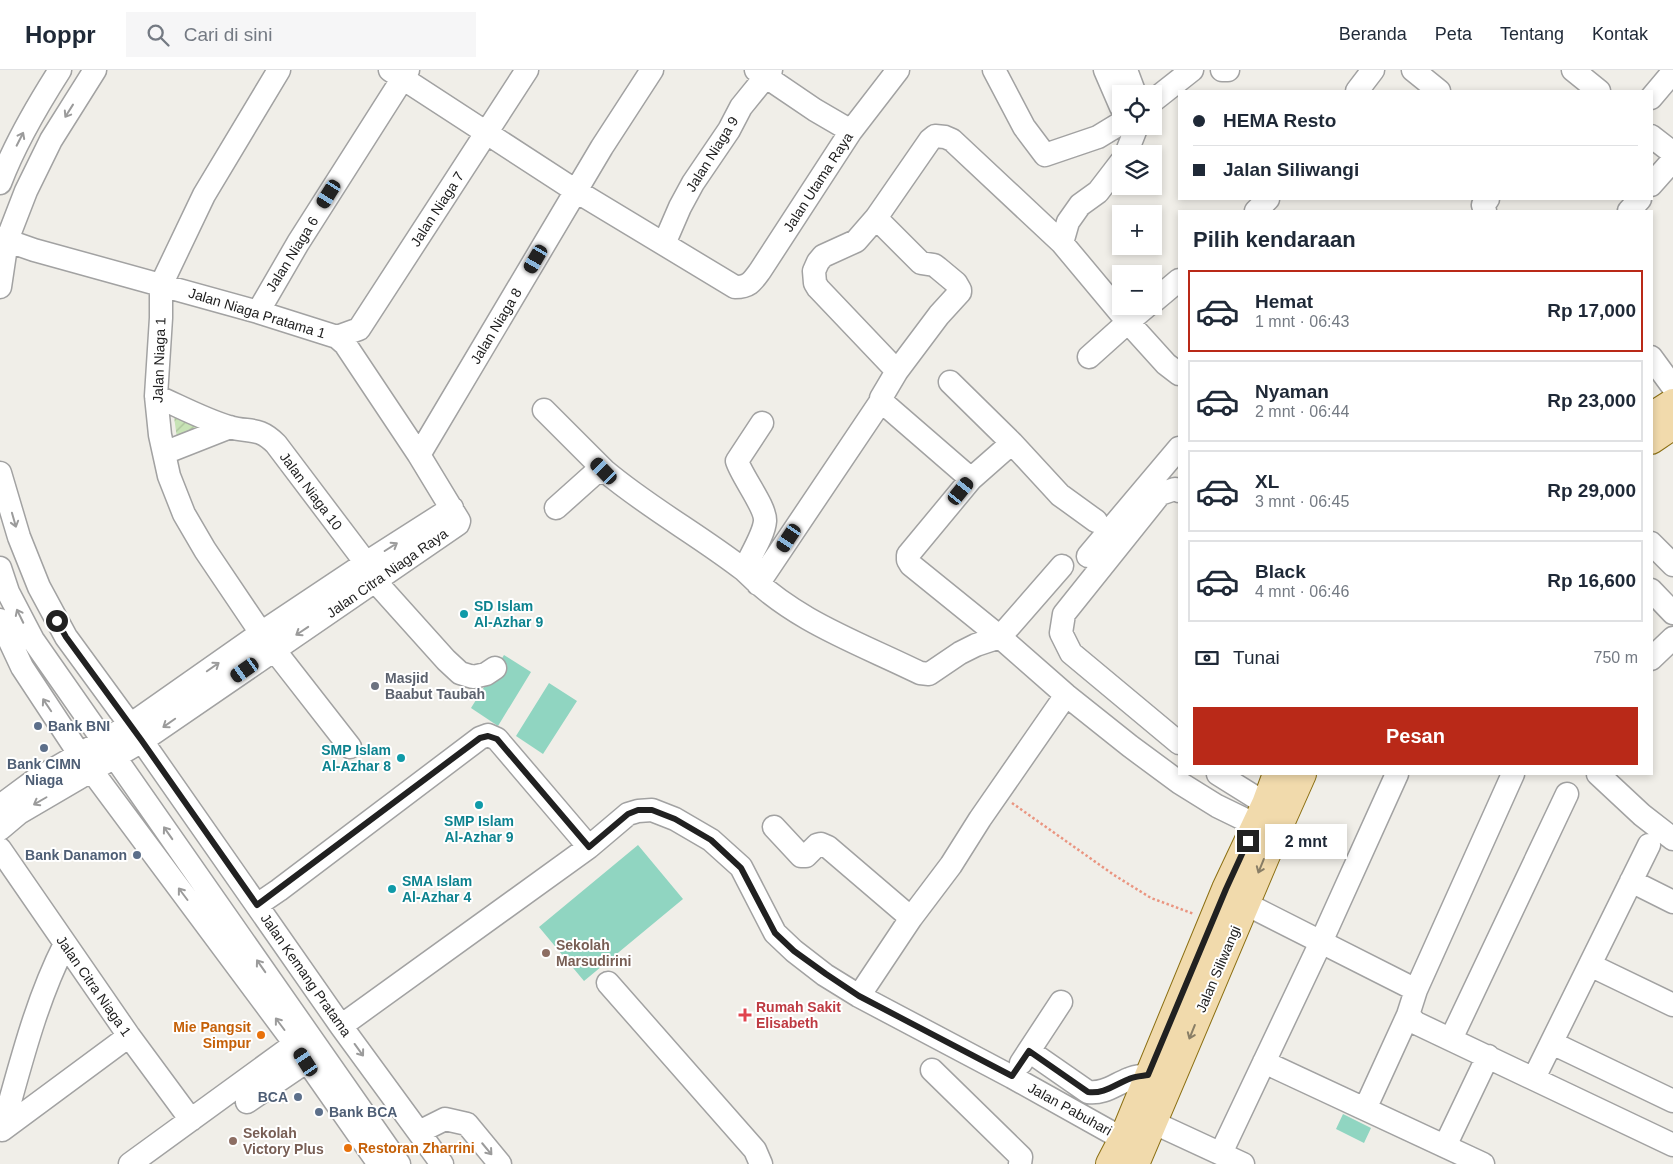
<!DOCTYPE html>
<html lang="id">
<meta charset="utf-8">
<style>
:root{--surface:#fff;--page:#f6f6f7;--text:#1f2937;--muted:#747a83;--line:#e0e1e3;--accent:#b92918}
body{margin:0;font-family:Arial,sans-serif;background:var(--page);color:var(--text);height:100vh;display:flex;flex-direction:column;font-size:19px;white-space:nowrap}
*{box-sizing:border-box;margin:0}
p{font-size:16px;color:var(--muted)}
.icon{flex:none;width:28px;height:28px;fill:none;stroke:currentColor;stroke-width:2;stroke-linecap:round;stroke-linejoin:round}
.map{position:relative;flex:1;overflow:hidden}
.drawer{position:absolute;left:1178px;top:140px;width:475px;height:565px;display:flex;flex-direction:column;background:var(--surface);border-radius:0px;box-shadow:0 2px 8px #0003}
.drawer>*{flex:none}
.hud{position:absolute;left:1178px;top:20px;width:475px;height:110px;border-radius:0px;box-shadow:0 2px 8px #0003;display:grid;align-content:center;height:110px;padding:0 15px;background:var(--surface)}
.controls{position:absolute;left:1112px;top:15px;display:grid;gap:10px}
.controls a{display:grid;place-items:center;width:50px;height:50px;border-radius:0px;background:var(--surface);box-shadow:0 2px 8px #0003;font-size:25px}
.end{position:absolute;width:22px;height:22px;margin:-11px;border:6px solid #212121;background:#fff;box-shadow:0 0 0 2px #fff}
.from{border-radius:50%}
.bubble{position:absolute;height:35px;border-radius:0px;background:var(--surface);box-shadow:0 2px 8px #0003;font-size:16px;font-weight:600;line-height:35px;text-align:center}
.car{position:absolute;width:15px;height:30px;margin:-15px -8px;border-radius:6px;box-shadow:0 0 4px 1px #0007;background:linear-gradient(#222 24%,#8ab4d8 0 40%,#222 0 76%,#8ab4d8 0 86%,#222 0)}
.hud b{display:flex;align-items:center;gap:18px;height:48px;font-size:19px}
.hud b+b{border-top:1px solid var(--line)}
.hud i{width:12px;height:12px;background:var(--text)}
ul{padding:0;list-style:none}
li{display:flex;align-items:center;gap:15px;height:82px;margin:0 10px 8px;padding:0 5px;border:2px solid var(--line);border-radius:0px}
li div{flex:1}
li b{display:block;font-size:19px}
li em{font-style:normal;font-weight:600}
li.selected{border-color:var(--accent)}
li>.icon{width:45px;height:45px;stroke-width:1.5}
h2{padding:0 15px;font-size:22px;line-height:60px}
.pay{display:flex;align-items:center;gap:12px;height:55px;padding:0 15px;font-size:19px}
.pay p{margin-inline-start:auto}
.primary-button{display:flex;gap:10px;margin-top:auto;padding:10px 15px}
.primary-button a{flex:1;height:58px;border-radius:0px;background:var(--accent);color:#fff;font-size:20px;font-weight:600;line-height:58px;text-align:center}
header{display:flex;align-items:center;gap:30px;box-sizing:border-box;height:70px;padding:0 25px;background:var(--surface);border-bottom:1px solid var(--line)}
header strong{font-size:24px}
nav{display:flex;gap:28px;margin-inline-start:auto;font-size:18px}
.search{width:350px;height:45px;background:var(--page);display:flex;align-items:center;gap:12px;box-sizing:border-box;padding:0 18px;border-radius:0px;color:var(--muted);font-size:19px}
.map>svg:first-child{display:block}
.garden{fill:url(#garden-furrows)}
.pitch{fill:#90d5c1}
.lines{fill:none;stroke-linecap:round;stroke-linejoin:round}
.minor-casing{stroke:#a2a2a2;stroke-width:25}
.major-casing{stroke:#8b6f12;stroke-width:30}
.path{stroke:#ea9580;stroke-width:2.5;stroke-dasharray:2.5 2.5;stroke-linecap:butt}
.minor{stroke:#fff;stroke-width:22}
.major{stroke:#f1daac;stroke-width:28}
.oneway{stroke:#9b9b9b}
.oneway2{stroke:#897e66}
.route{stroke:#212121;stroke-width:6}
.culture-dot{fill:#0f9aa8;stroke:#fff;stroke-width:2}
.worship-dot{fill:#6b7280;stroke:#fff;stroke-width:2}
.service-dot{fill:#5c6f8a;stroke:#fff;stroke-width:2}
.education-dot{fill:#8d6e63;stroke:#fff;stroke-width:2}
.health-dot{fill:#e0444e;stroke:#fff;stroke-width:2}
.food-dot{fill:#e8710a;stroke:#fff;stroke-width:2}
.labels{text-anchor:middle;stroke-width:4;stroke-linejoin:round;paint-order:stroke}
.street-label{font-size:14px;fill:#212121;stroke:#fff}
.culture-label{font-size:14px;font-weight:bold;fill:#0d838f;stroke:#fff;text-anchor:start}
.worship-label{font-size:14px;font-weight:bold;fill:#5b616d;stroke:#fff;text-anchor:start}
.service-label{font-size:14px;font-weight:bold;fill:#4e5e75;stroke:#fff;text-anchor:start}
.education-label{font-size:14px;font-weight:bold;fill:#785e54;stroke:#fff;text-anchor:start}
.health-label{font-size:14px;font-weight:bold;fill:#be3a42;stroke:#fff;text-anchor:start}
.food-label{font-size:14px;font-weight:bold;fill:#c56008;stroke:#fff;text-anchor:end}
</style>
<header>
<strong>Hoppr</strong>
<div class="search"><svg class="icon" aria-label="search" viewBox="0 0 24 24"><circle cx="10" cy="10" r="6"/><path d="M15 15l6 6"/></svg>Cari di sini</div>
<nav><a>Beranda</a><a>Peta</a><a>Tentang</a><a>Kontak</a></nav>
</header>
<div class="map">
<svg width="1673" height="1094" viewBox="0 0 1673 1094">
<defs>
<pattern id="garden-furrows" width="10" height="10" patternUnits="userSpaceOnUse" patternTransform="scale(1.25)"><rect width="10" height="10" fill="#c7e3b5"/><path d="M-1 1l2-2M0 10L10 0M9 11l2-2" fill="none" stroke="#abc29b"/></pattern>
</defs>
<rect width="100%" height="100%" fill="#f0eee8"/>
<path class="garden" d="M178,341l40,10 -40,24 -4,-28z"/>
<path class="pitch" d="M504,585l27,17 -33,54 -27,-18z
M549,613l28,18 -34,53 -27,-18z
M638,775l45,54 -99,82 -45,-54z
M1343,1044l28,14 -7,15 -28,-14z"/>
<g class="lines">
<g class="minor-casing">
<path id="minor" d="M279,0l-75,125 -43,90v33l-5,78 4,39 9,41 15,38 21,36 56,83 89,114
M390,0l186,121 159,96c14,0 17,-5 25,-16l91,-140 47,-61
M756,0l59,40 36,21
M994,0l30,57 21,28 53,-18 23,-14
M1105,0l16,37
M1126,0l9,24
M1222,0h6
M1413,0l26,21
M1573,0l26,21
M1357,21l16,-21
M1651,28l22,-26
M1154,30l38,-30
M1651,66l22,17
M1126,84l11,-28
M0,113c15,-40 37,-77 60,-113
M1651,115l22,-25
M1256,141l12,-12
M1485,141l-2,-6 5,-6
M1629,141l11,-12
M876,148l45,45 13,2 4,3 18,15 4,7v2l-21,23 -42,56 -16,27v3l90,78 -63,76v5l3,5 89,72 66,58 64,51 50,37 37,23 39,19
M0,168l34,12 224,62 79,25 8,7 74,111 40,66 -1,3 -316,217 -123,72 -19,16
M1062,173l6,-21 12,-17 18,-13 23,-30
M664,174l16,-37 13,-24 36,-53 12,-23 30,-37
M0,217l7,-47 19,-49 25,-51 44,-70
M1154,231l25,-21
M258,242l40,-69 110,-173
M337,267l22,-8 168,-259
M1089,287l39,-35 38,42 13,10
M1651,287l22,30
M897,301l-79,-83 -3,-5 -1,-12 4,-9 5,-6 33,-15 20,-23 54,-78 5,-4 10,1 7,3 110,103 66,79 19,-16
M950,312l62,61 48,52 36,26
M156,326c23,10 49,24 73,31 21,6 29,-1 47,17l90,119 9,18 71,79 14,13 13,4 13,-3 9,-6
M544,340l61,61
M762,353l-25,38c5,16 29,46 28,60 -1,14 -15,35 -21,49 50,51 113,72 176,103l9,1 31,-21 16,-8 24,-8 62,-71
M164,383l66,-26
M419,385l183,-308 50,-77
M0,403l19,64 20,50 27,50 76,104 199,285 101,138
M971,409l41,-36
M1179,421l-4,-2 -15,5 -96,120 -3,19 10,20 108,90
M556,438l38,-34 11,-3c44,37 94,64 139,99
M1651,473l22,22
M1088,486l91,-108
M0,498l8,24 25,48 366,524
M758,514l123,-183
M1651,520l22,23
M0,550l22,47 58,88 215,289 84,120
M1651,589l22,-21
M1218,704l48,30
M1513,704l-97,216 -8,25 8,8 257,122
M1598,704l44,41 31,24
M0,736l35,-26 95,-55 131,-92 105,-70 86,-55
M774,757l27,29h5l11,-11 4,-1 7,3 83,71
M0,779l129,187 62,84
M1631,811l42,21
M1246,834l170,86
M257,835l22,-15 201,-152 8,-3 9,4 92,108
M65,874c-30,59 -45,123 -63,186l127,-94
M1590,895l83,40
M608,913l147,167 6,14
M859,926l52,-78 40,-53 29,-46 86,-124
M341,956l248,-179 39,-33 10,-3 14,-1 23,9 36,21 30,27 34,66 19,18 31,24 34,21 153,81 111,62
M1451,969l116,-245
M1552,973l121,58
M1029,981l59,41c16,2 26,-7 41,-13 6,-3 12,-3 19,-4
M1264,992l219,102
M1021,993l40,-61
M932,1000l89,87 -1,7
M1534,1008l115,-233
M247,1032l59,-40
M1365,1039l43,-94
M1137,1045l106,49
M419,1062l26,-13 22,5 33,40
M1445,1076l43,-90
M1221,1083l100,-211 76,-168
M130,1094l165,-120"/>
</g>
<g class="major-casing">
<path id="major" d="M1651,347l22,-14
M1651,370l22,-15
M1110,1094l13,-25 103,-250 40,-85 11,-30
M1135,1094l131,-309 36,-81"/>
</g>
<path class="path" d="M1012,733l102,72 37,23 43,16"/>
<use href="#minor" class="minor"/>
<use href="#major" class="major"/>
</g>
<defs><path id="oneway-shaft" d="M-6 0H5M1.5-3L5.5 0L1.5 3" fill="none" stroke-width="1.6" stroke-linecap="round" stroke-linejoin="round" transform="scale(1.25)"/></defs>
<g class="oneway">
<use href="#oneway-shaft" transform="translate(69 41) rotate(122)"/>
<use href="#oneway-shaft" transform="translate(20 69) rotate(-63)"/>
<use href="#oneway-shaft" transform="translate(14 450) rotate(74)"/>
<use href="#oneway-shaft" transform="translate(391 477) rotate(-32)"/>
<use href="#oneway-shaft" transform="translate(20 546) rotate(-116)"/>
<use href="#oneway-shaft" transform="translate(302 561) rotate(146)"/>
<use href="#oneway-shaft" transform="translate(213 597) rotate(-35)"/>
<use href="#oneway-shaft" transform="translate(47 635) rotate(-124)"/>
<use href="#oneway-shaft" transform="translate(169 653) rotate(145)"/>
<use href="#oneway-shaft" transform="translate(40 731) rotate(150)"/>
<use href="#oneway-shaft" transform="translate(168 763) rotate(-125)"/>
<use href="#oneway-shaft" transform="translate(183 824) rotate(-127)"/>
<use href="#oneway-shaft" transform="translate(261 896) rotate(-125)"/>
<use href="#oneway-shaft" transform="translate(280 954) rotate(-127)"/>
<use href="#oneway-shaft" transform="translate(359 980) rotate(54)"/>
<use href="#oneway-shaft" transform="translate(487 1079) rotate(50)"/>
</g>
<g class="oneway2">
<use href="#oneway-shaft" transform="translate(1261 796) rotate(112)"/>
<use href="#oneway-shaft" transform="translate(1192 962) rotate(112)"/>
</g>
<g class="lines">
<path class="route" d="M57,551l9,16 76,104 115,164 223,-167 8,-2 9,3 92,108 39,-33 10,-4h14l23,9 36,21 30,28 34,65 19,18 32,23 33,22 153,80 17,-25 59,41c16,2 26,-7 41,-13 6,-3 13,-3 19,-4l78,-186 22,-48"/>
</g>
<g class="culture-dot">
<circle cx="464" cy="544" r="5"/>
<circle cx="401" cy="688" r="5"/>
<circle cx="479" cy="735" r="5"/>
<circle cx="392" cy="819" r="5"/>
</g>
<circle class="worship-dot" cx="375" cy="616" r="5"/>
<g class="service-dot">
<circle cx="38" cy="656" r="5"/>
<circle cx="44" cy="678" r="5"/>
<circle cx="137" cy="785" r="5"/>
<circle cx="298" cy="1027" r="5"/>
<circle cx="319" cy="1042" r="5"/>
</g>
<g class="education-dot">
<circle cx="546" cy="883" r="5"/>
<circle cx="233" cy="1071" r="5"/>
</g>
<path class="health-dot" d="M742.5 937.5h5v5h5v5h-5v5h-5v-5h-5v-5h5z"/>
<g class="food-dot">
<circle cx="261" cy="965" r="5"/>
<circle cx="348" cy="1078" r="5"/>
</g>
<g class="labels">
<g class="street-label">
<text transform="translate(712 84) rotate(-58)" y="5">Jalan Niaga 9</text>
<text transform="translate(818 112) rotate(-57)" y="5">Jalan Utama Raya</text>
<text transform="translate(437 139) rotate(-57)" y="5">Jalan Niaga 7</text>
<text transform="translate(292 184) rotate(-58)" y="5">Jalan Niaga 6</text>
<text transform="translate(257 243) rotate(17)" y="5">Jalan Niaga Pratama 1</text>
<text transform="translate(496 256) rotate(-59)" y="5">Jalan Niaga 8</text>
<text transform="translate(159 290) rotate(-88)" y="5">Jalan Niaga 1</text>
<text transform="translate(311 421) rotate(53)" y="5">Jalan Niaga 10</text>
<text transform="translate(387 503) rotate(-35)" y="5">Jalan Citra Niaga Raya</text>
<text transform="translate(1218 899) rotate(-67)" y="5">Jalan Siliwangi</text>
<text transform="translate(306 905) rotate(55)" y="5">Jalan Kemang Pratama</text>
<text transform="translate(94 916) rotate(55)" y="5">Jalan Citra Niaga 1</text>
<text transform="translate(1070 1039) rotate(29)" y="5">Jalan Pabuhari</text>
</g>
<g class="culture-label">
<text x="474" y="541">SD Islam<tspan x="474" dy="16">Al-Azhar 9</tspan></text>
<text x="391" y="685" text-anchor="end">SMP Islam<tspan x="391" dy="16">Al-Azhar 8</tspan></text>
<text x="479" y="756" text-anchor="middle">SMP Islam<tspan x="479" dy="16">Al-Azhar 9</tspan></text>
<text x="402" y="816">SMA Islam<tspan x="402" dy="16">Al-Azhar 4</tspan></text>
</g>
<g class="worship-label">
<text x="385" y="613">Masjid<tspan x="385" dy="16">Baabut Taubah</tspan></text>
</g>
<g class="service-label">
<text x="48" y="661">Bank BNI</text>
<text x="44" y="699" text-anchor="middle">Bank CIMN<tspan x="44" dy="16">Niaga</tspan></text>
<text x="127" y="790" text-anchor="end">Bank Danamon</text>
<text x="288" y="1032" text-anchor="end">BCA</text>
<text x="329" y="1047">Bank BCA</text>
</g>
<g class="education-label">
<text x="556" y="880">Sekolah<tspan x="556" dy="16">Marsudirini</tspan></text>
<text x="243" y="1068">Sekolah<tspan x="243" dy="16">Victory Plus</tspan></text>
</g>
<g class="health-label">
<text x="756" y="942">Rumah Sakit<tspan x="756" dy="16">Elisabeth</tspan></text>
</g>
<g class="food-label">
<text x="251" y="962">Mie Pangsit<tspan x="251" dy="16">Simpur</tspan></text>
<text x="358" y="1083" text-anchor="start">Restoran Zharrini</text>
</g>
</g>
</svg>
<div class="controls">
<a><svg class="icon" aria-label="locate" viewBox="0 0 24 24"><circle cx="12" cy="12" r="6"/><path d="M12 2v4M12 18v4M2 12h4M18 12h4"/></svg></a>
<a><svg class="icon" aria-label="layers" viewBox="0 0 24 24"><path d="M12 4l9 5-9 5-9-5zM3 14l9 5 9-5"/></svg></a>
<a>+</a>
<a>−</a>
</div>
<i class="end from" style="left:57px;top:551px"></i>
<i class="end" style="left:1248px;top:771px"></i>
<div class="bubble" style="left:1265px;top:754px;width:82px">2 mnt</div>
<i class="car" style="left:329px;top:124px;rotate:212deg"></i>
<i class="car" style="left:536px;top:189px;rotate:210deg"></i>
<i class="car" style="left:604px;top:401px;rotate:316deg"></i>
<i class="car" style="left:961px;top:421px;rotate:39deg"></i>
<i class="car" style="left:789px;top:468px;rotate:214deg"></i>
<i class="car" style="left:245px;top:600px;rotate:235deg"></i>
<i class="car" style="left:306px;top:992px;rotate:327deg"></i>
<div class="hud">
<b><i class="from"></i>HEMA Resto</b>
<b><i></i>Jalan Siliwangi</b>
</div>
<section class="drawer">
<h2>Pilih kendaraan</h2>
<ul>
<li class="selected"><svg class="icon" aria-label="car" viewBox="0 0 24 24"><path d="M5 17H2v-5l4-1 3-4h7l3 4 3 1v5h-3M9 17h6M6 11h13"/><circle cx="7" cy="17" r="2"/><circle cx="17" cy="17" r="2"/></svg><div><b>Hemat</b><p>1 mnt · 06:43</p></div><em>Rp 17,000</em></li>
<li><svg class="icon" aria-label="car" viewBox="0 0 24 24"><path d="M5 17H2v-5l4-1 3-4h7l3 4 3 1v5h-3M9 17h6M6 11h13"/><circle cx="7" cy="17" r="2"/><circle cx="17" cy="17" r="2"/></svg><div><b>Nyaman</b><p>2 mnt · 06:44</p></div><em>Rp 23,000</em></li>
<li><svg class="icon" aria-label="car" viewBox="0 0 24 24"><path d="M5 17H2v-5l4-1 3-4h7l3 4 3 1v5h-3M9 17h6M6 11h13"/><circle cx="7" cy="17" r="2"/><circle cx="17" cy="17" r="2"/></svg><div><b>XL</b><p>3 mnt · 06:45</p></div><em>Rp 29,000</em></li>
<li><svg class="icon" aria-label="car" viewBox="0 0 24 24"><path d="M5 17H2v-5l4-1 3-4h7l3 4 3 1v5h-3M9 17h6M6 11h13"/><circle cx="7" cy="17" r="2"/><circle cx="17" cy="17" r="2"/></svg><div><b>Black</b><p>4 mnt · 06:46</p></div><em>Rp 16,600</em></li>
</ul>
<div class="pay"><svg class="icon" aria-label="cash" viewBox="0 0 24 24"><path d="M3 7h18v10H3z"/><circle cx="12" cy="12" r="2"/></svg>Tunai<p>750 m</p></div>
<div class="primary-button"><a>Pesan</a></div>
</section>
</div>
